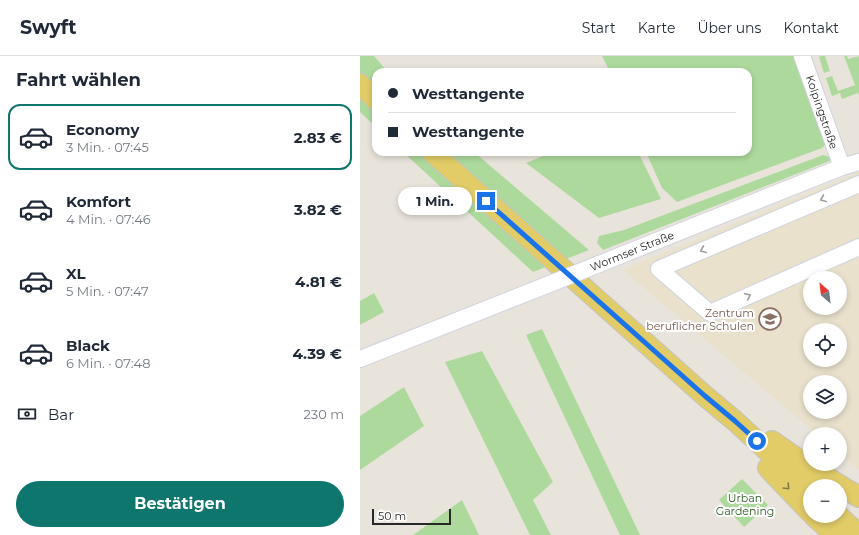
<!DOCTYPE html>
<html lang="de">
<meta charset="utf-8">
<style>
:root{--surface:#fff;--page:#f6f6f7;--text:#1f2937;--muted:#747a83;--line:#e0e1e3;--accent:#0f766e}
body{margin:0;font-family:Montserrat,sans-serif;background:var(--page);color:var(--text);height:100vh;display:flex;flex-direction:column;font-size:15px;white-space:nowrap}
*{box-sizing:border-box;margin:0}
p{font-size:13px;color:var(--muted)}
.icon{flex:none;width:22px;height:22px;fill:none;stroke:currentColor;stroke-width:2;stroke-linecap:round;stroke-linejoin:round}
.map{position:relative;flex:1;overflow:hidden}
.side{display:flex;flex-direction:column;background:var(--surface);width:360px}
.side>*{flex:none}
.banner{position:absolute;left:12px;top:12px;width:380px;height:88px;border-radius:12px;box-shadow:0 2px 6px #0003;display:grid;align-content:center;height:88px;padding:0 16px;background:var(--surface)}
.needle{width:26px;rotate:332deg}
.controls{position:absolute;left:443px;top:215px;display:grid;gap:8px}
.controls a{display:grid;place-items:center;width:44px;height:44px;border-radius:50%;background:var(--surface);box-shadow:0 2px 6px #0003;font-size:20px}
.scale{position:absolute;left:12px;bottom:10px;width:79px;box-sizing:border-box;padding-left:4px;border:2px solid #282828;border-top:0;font-size:11px;line-height:14px;white-space:nowrap;color:#282828;-webkit-text-stroke:3px #fff;paint-order:stroke}
.end{position:absolute;width:18px;height:18px;margin:-9px;border:5px solid #1a73e8;background:#fff;box-shadow:0 0 0 2px #fff}
.from{border-radius:50%}
.bubble{position:absolute;height:28px;border-radius:14px;background:var(--surface);box-shadow:0 2px 6px #0003;font-size:13px;font-weight:700;line-height:28px;text-align:center}
.banner b{display:flex;align-items:center;gap:14px;height:38px;font-size:15px}
.banner b+b{border-top:1px solid var(--line)}
.banner i{width:10px;height:10px;background:var(--text)}
ul{padding:0;list-style:none}
li{display:flex;align-items:center;gap:12px;height:66px;margin:0 8px 6px;padding:0 8px;border:2px solid transparent;border-radius:12px}
li div{flex:1}
li b{display:block;font-size:15px}
li em{font-style:normal;font-weight:700}
li.selected{border-color:var(--accent)}
li>.icon{width:36px;height:36px;stroke-width:1.5}
h2{padding:0 16px;font-size:18px;line-height:48px}
.pay{display:flex;align-items:center;gap:10px;height:44px;padding:0 16px;font-size:15px}
.pay p{margin-inline-start:auto}
.cta{display:flex;gap:8px;margin-top:auto;padding:8px 16px}
.cta a{flex:1;height:46px;border-radius:24px;background:var(--accent);color:#fff;font-size:16px;font-weight:700;line-height:46px;text-align:center}
header{display:flex;align-items:center;gap:24px;box-sizing:border-box;height:56px;padding:0 20px;background:var(--surface);border-bottom:1px solid var(--line)}
header strong{font-size:19px}
nav{display:flex;gap:22px;margin-inline-start:auto;font-size:14px}
main{display:flex;flex:1;min-height:0}
.map>svg:first-child{display:block}
.education{fill:#e9e1cb;fill-rule:evenodd}
.green{fill:#adda9c}
.lines{fill:none;stroke-linecap:round;stroke-linejoin:round}
.minor-casing{stroke:#d0d2df;stroke-width:18}
.major-casing{stroke:#c3c3c3;stroke-width:22}
.minor{stroke:#fff;stroke-width:16}
.major{stroke:#e1cc68;stroke-width:20}
.minor-bridge-casing{stroke:#d0d2df;stroke-width:18;stroke-linecap:butt}
.minor-bridge{stroke:#fff;stroke-width:16}
.oneway{stroke:#9e9e9e}
.oneway2{stroke:#847a48}
.route{stroke:#1a73e8;stroke-width:5}
.labels{text-anchor:middle;stroke-width:4;stroke-linejoin:round;paint-order:stroke}
.street-label{font-size:11px;fill:#282828;stroke:#fff}
.education-label{font-size:11px;fill:#785e54;stroke:#fff;text-anchor:end}
.park-label{font-size:11px;fill:#295c20;stroke:#fff}
</style>
<header>
<strong>Swyft</strong>
<nav><a>Start</a><a>Karte</a><a>Über uns</a><a>Kontakt</a></nav>
</header>
<main>
<section class="side">
<h2>Fahrt wählen</h2>
<ul>
<li class="selected"><svg class="icon" aria-label="car" viewBox="0 0 24 24"><path d="M5 17H2v-5l4-1 3-4h7l3 4 3 1v5h-3M9 17h6M6 11h13"/><circle cx="7" cy="17" r="2"/><circle cx="17" cy="17" r="2"/></svg><div><b>Economy</b><p>3 Min. · 07:45</p></div><em>2.83 €</em></li>
<li><svg class="icon" aria-label="car" viewBox="0 0 24 24"><path d="M5 17H2v-5l4-1 3-4h7l3 4 3 1v5h-3M9 17h6M6 11h13"/><circle cx="7" cy="17" r="2"/><circle cx="17" cy="17" r="2"/></svg><div><b>Komfort</b><p>4 Min. · 07:46</p></div><em>3.82 €</em></li>
<li><svg class="icon" aria-label="car" viewBox="0 0 24 24"><path d="M5 17H2v-5l4-1 3-4h7l3 4 3 1v5h-3M9 17h6M6 11h13"/><circle cx="7" cy="17" r="2"/><circle cx="17" cy="17" r="2"/></svg><div><b>XL</b><p>5 Min. · 07:47</p></div><em>4.81 €</em></li>
<li><svg class="icon" aria-label="car" viewBox="0 0 24 24"><path d="M5 17H2v-5l4-1 3-4h7l3 4 3 1v5h-3M9 17h6M6 11h13"/><circle cx="7" cy="17" r="2"/><circle cx="17" cy="17" r="2"/></svg><div><b>Black</b><p>6 Min. · 07:48</p></div><em>4.39 €</em></li>
</ul>
<div class="pay"><svg class="icon" aria-label="cash" viewBox="0 0 24 24"><path d="M3 7h18v10H3z"/><circle cx="12" cy="12" r="2"/></svg>Bar<p>230 m</p></div>
<div class="cta"><a>Bestätigen</a></div>
</section>
<div class="map">
<svg width="499" height="479" viewBox="0 0 499 479">
<rect width="100%" height="100%" fill="#e9e4db"/>
<path class="education" d="M499,116v298l-19,-16v-20h-23l-194,-164zM450,222h30v30h-30zM450,274h30v30h-30zM450,326h30v30h-30z"/>
<path class="green" d="M0,0h14l14,16h-12v55l-16,-15z
M242,0h195l32,85 -7,7 -145,54 -15,-14 -16,-36h102v-80h-138z
M461,0h4l5,15 -6,2 -5,-16z
M484,0h3l1,3 11,-3v40l-1,-3 -16,6 -2,-6 -8,3 -6,-18 6,-2 6,15 17,-6z
M43,96h71l115,98 -56,22z
M193,96h85l23,47 -62,19 -73,-55z
M463,99l7,2 2,3 -229,90 -6,-7 2,-7 25,-6z
M14,237l10,19 -24,13v-24z
M182,273l98,206h-20l-94,-200z
M122,295l71,131 -20,18 18,35h-21l-85,-173z
M44,331l20,39 -64,44v-54z
M382,423l26,26 -24,22 -25,-27z
M102,444l17,35h-66z"/>
<g class="lines">
<g class="minor-casing">
<path id="minor" d="M442,0l40,111
M499,128l-200,85 51,44 149,-66
M259,200l223,-89 17,-5
M0,303l182,-72"/>
</g>
<g class="major-casing">
<path id="major" d="M0,28l16,16
M72,96l273,244 30,25 75,69
M412,385l33,23 54,33
M408,412l42,44
M454,460l21,19
M479,460l20,19"/>
</g>
<use href="#minor" class="minor"/>
<use href="#major" class="major"/>
<g class="minor-bridge-casing">
<path id="minor-bridge" d="M182,231l77,-31"/>
</g>
<use href="#minor-bridge" class="minor-bridge"/>
</g>
<defs><path id="oneway-chevron" d="M-2-3.5L2.5 0L-2 3.5" fill="none" stroke-width="1.6" stroke-linecap="round" stroke-linejoin="round"/></defs>
<g class="oneway">
<use href="#oneway-chevron" transform="translate(463 143) rotate(157)"/>
<use href="#oneway-chevron" transform="translate(343 194) rotate(157)"/>
<use href="#oneway-chevron" transform="translate(388 240) rotate(-24)"/>
</g>
<use class="oneway2" href="#oneway-chevron" transform="translate(427 431) rotate(46)"/>
<g class="lines">
<path class="route" d="M126,145l219,195 30,25 22,20"/>
</g>
<defs>
<g id="school-ring" transform="scale(1.15)"><circle r="9.5" fill="#fff" stroke="#8d6e63" stroke-width="1.5"/><path d="M0-5L7-2L0 1L-7-2ZM-4 1L0 2.5L4 1V4Q0 6-4 4Z" fill="#8d6e63"/></g>
</defs>
<g fill-rule="evenodd">
<use href="#school-ring" x="410" y="263"/>
</g>
<g class="labels">
<g class="street-label">
<text transform="translate(462 56) rotate(71)" y="4">Kolpingstraße</text>
<text transform="translate(272 195) rotate(-22)" y="4">Wormser Straße</text>
</g>
<g class="education-label">
<text x="394" y="261">Zentrum<tspan x="394" dy="13">beruflicher Schulen</tspan></text>
</g>
<g class="park-label">
<text x="385" y="446">Urban<tspan x="385" dy="13">Gardening</tspan></text>
</g>
</g>
</svg>
<div class="controls">
<a><svg class="needle" viewBox="-14 -14 28 28"><path d="M0-13l5 13h-10z" fill="#e53935"/><path d="M0 13l5-13h-10z" fill="#747a83"/></svg></a>
<a><svg class="icon" aria-label="locate" viewBox="0 0 24 24"><circle cx="12" cy="12" r="6"/><path d="M12 2v4M12 18v4M2 12h4M18 12h4"/></svg></a>
<a><svg class="icon" aria-label="layers" viewBox="0 0 24 24"><path d="M12 4l9 5-9 5-9-5zM3 14l9 5 9-5"/></svg></a>
<a>+</a>
<a>−</a>
</div>
<div class="scale">50 m</div>
<i class="end from" style="left:397px;top:385px"></i>
<i class="end" style="left:126px;top:145px"></i>
<div class="bubble" style="left:38px;top:131px;width:74px">1 Min.</div>
<div class="banner">
<b><i class="from"></i>Westtangente</b>
<b><i></i>Westtangente</b>
</div>
</div>
</main>
